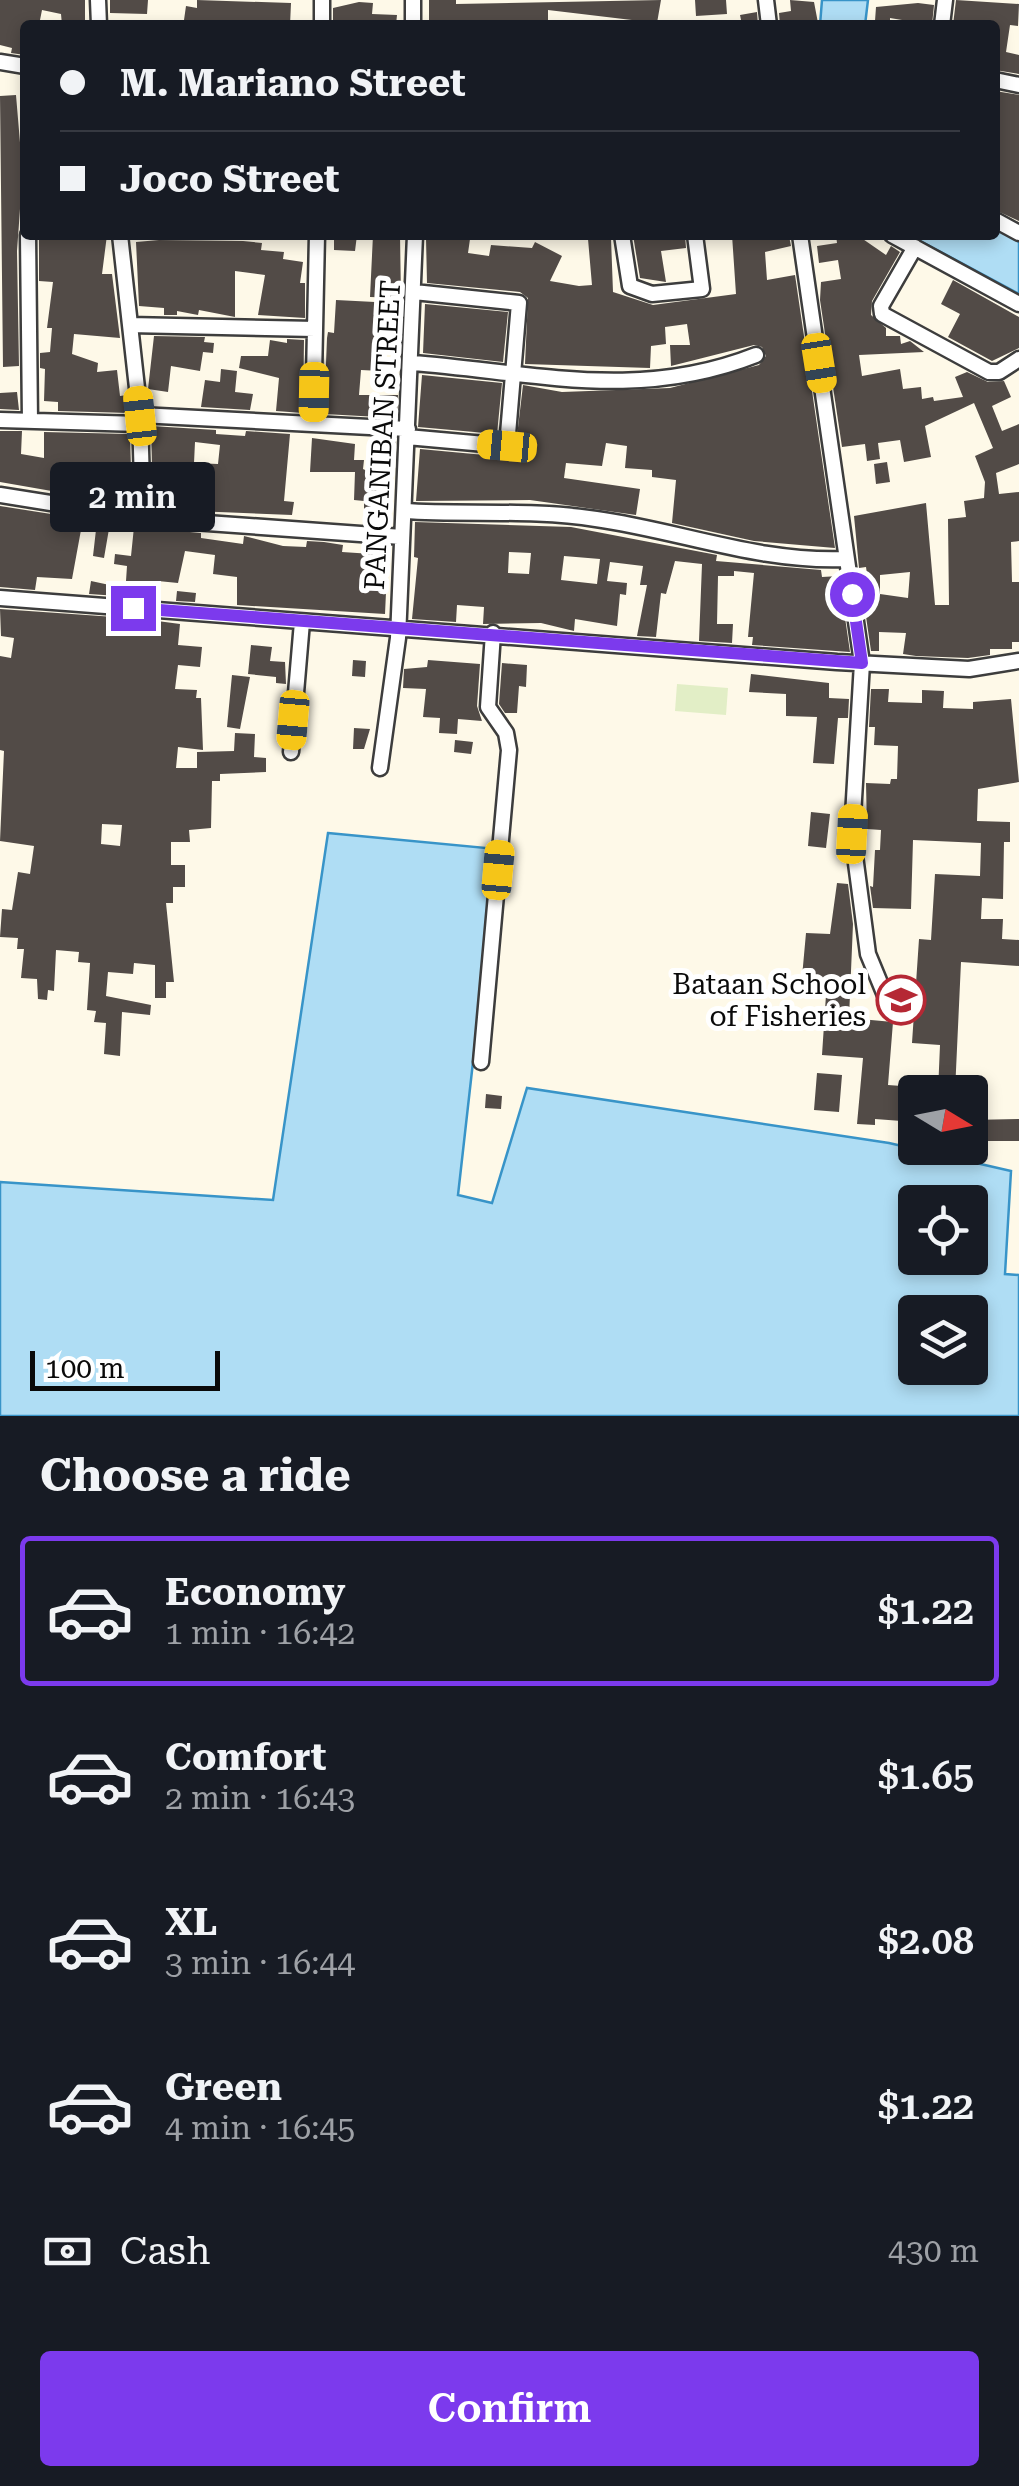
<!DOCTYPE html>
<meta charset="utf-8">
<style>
:root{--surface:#171b24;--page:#242831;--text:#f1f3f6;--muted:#9ea1a6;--line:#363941;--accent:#7c3aed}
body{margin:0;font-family:"Roboto Serif",serif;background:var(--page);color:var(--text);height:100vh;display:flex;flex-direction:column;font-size:38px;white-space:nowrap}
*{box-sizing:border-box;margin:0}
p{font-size:32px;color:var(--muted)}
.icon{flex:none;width:55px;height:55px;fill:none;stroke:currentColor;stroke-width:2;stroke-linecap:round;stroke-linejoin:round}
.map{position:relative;height:1416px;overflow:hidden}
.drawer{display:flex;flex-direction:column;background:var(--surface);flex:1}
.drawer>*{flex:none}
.banner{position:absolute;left:20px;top:20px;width:980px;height:220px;border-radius:10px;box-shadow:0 5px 15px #0003;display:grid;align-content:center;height:220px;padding:0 40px;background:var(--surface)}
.needle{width:65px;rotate:100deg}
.buttons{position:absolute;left:898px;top:1075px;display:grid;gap:20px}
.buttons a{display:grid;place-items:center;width:90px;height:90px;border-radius:10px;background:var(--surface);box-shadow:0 5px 15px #0003;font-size:50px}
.scale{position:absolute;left:30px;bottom:25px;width:190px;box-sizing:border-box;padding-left:10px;border:5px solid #0a0a0a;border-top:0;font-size:28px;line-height:35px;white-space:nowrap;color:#0a0a0a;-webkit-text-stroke:8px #fff;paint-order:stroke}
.end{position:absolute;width:45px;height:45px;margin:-22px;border:12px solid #7c3aed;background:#fff;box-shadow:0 0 0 5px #fff}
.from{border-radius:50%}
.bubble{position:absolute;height:70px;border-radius:10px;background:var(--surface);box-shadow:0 5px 15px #0003;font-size:32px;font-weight:600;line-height:70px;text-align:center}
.car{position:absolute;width:30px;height:60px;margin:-30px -15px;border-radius:12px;box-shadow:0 0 8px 2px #0007;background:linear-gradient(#f5c518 24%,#345 0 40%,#f5c518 0 76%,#345 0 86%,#f5c518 0)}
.banner b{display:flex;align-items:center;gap:35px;height:95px;font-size:38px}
.banner b+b{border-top:2px solid var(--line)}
.banner i{width:25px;height:25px;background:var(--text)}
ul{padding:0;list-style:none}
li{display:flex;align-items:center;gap:30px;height:150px;margin:0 20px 15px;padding:0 20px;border:5px solid transparent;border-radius:10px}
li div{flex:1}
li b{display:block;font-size:38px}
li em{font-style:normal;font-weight:600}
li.on{border-color:var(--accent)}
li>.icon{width:90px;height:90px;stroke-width:1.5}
h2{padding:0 40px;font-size:45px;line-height:120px}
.pay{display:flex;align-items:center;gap:25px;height:110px;padding:0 40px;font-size:38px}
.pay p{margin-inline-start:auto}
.cta{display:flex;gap:20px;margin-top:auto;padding:20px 40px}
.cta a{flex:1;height:115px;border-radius:10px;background:var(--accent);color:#fff;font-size:40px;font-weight:600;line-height:115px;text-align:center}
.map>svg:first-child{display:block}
.pitch{fill:#e2eec6}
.water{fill:#afddf4;stroke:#3894c8;stroke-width:2.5;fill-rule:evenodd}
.building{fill:#524b47;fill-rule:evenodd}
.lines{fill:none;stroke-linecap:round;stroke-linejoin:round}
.minor-casing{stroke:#3d3d3d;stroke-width:19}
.minor{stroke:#fff;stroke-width:14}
.route{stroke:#7c3aed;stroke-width:12}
.labels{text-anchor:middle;stroke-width:10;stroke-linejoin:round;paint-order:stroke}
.street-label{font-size:28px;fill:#0a0a0a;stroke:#fff}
.poi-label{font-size:28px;fill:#0a0a0a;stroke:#fff;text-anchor:end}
</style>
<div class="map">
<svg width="1019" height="1416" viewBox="0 0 1019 1416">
<rect width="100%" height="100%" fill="#fef9e8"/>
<path class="pitch" d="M677,684l51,4 -2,27 -51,-4z"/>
<path class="water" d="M822,0h46l-3,25h-45z
M995,228l24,14v52l-110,-59h86z
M328,833l169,16 -39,346 34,8 35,-115 362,55 122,28 -6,103 14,1v141h-1019v-234l273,18zM915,1202h55v56h-55zM915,1312h55v56h-55z"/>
<path class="building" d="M0,0h85v25h-23l-1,-11 -19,-4 -3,15h-14v30l-14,-2 1,-5 -12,-3z
M110,0h38l-1,14 -37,-1z
M197,0l94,3 -1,22h-94l-12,-5 2,-14 11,2z
M429,0h27v4l205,-4 -4,23 -109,-13v15h-119z
M695,0h31l1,14 -31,2z
M790,0l24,2 4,21 -38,2 -1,-12 12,-2z
M956,0l63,4 -1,22 -8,-1 -4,27 13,3v19l-24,-4v-45h-42z
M359,2l14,1 -1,11 25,1 -1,10 -63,-4v-13z
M918,3l16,2 -2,20 -42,-7v4l-15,-1 1,-14z
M757,12l1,13h-16l-2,-10z
M995,91l24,4v126l-24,-11z
M16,95l9,107v6l-5,1 -3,42 2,115 -16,1 -3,-271z
M39,235h68l-5,39h10l8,64 -46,-4 -2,20 26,9 -1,9 20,-2 3,26 7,-1 2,18 -71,-2v-9l-14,-1 1,-32 -5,-1v-15l10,-1 2,-24h-5l6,-46 -14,-1z
M334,235h23l-2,16 -21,-1z
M373,235h27l1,63 -31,-1z
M633,235h52l1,13 -25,3 5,31 -26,-4z
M732,235l57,1 2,10 -26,6 2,28 28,-5 40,273 -81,-7 -82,-18 4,-43 -24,-3v-7l-27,-2 2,-22 -21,-3 -4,23 -36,-3 -2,15 76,11 -4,26 -106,-15 -114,1 4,-52 86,8 9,-4 8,-68 39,7 108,-4 89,-23 7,-9 -4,-9 -8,-2 -83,21 -1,-21h20l-3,-21 -22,3 1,17 -15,2 -1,22 -125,-4 3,-66 -8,-6 -93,-9 -1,-45 44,1 -2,14 21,3 2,-11 41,3 3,-6 27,14 -12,25 29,5 13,-1 -4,-46 23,-1 2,54 40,13 83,-11z
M836,235h21l29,20 5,-9 9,6 -28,49 -1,14 15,13v8h14l1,8 9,-3 14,11 -65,3 3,21 38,-7 3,20 18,-2 1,12 11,-2 1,4 29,-4 -8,-20 12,-5 21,10 16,-1 7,16 -19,9 10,25 17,-7v40l-23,9 3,21 20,-2v49l-8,1 1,40h7v60h-7v7h-22v6l-22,3 -52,-2 -13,-2 3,-21 -27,-1v19h-8l-9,-62h7l-3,-22 -7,1 -5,-52 72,-13 9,102h14l-1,-86 18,-2 -2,-16 20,-3 1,-16 -10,-26 18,-8 -19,-45 -49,23 6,31 -27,5 -4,-22 -22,3 2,16 -13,2 -2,-17 -23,3 -22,-147 1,-18 20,-3 -3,-19 -19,3 -2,-17 20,-3zM910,572l-2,26 -28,-4v-19z
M159,240l84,1 19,2 -1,7 23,2 -1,7 20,3 -3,21h5v35l-47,-3 7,-40 -30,-4v46l-36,-7 -1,5 -21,-4v4h-13v-7l-25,-2 -3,-64z
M953,280l66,37v31l-27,13 -44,-24 12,-23 -19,-10z
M336,300l39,2 -1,21 16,1 -9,47 -20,-1 -2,25h39l-1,23 -73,-4 3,-76 1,-6 6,1z
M425,304l83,8 -5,50 -80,-9z
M154,336l51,1 -1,5 10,1 -1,10 -10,-1 -3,19 -29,-5 -3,26 -20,-3z
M287,339l17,1 -1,73 -27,-2 3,-33 -40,-10 2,-12h27l2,-16 17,3z
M221,369l16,2 -2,21 18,2 -3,16 -49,-3 4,-27 15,2z
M422,375l80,8 -5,51 -79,-7z
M17,392l2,18 -19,-1v-16z
M151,426l65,4v4l29,2 1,-5 44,3 -6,67 10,1 -2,13 -98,-4 -37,-7 -4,4zM195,442l25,3 -2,19 -24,-1z
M0,431h22l-1,23 23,4v-26l86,2 2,71 -132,-23z
M312,438l43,6 -1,16h10l-1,9 15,7 -3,34 -11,-1v-8l-10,-1 1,-28h-45z
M377,438l19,1 -1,13 -18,-1z
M887,462l3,20 -14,2 -2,-20z
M0,506l83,13 -11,60 -35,-2 -2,13 -35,-3z
M97,521l13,2 -6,35 -11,-2z
M415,522l156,5 146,28 -1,6 105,9 1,7 17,-1 11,76 -98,-7 1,-8h-5l6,-64 -20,-2v5h-16l-1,48h16l-1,19 -33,-2 3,-77 -27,-3 -9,33 -5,-1 -5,44 -19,-1 10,-51h-7l3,-19 -33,-4 -3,19 20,2 -1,12 -6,-1 -3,32 -42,-7 -1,12 -33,-8 -58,1 1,-17 -27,-2 -1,17 -44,-3 6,-61 -4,-1zM509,552l22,1 -2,21 -21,-1zM564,556l36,3 -3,25 -36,-4z
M134,527l67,6v5l42,6 1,-8 39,10 23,1 1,-6 17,1 19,3 -1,7 30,2v-5h16l-3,65 -148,-9v-28l-24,-3 2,-19 -30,-4 -7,32 -20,-2 -2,18 -13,-1 2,-15 -19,-2 1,-15 -13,-2 1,-10 16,2z
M91,581l28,6 -1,9 -29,-2z
M177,591l19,2 -1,9 -19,-1z
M0,609l129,9 -1,11 21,1 1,-10 30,4 -2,21 24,2 -2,20 -22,-2 -3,24 22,1 -1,8h5l2,52 -25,-3 -2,21h21v-16l37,-1 1,-18 20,1 -1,23 12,1v14l-46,2v7h-8l-1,47 -22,2 1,12h-19v23h14v22h-12v16h-7l8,79h-8v16h-11v-33l-21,-2 -1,11 -25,-2 -2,24 45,9 -1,10 -28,-3 -2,44 -16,-2 2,-31 -12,-1 2,-11 -9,-1 3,-47 -12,-1 1,-10 -23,-2 -2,41 -6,-1 -1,10 -9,-1 -1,-20 -16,-1 3,-29h-7l1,-11 -18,-1 2,-28 10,1 6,-38 12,2 4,-28 -34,-5 4,-90 -4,-1v-94l11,2 3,-20 -13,-2zM102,824l20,1 -2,21 -19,-2z
M251,645l21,2 -2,14 15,1 1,22 -10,-1v-6l-28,-3z
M353,660l13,1 -1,16 -13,-1z
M428,660l52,4 -3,42 5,15 -24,-2 -1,15 -18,-1 1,-15 -17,-1 3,-28 -23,-1 1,-19 23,-2z
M502,663l25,2 -1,22 -7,-1 -2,27h-12l-6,-9z
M751,674l78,9v15l20,1 -1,19h-10l-4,46 -21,-1 4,-46 -31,-1v-22l-37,-2z
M232,675l18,2 -10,52 -13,-2z
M871,689h18l-1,13 34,1v-13l22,1 -1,17 30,1v-7l38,-3 8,83 -41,7 -1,32 33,1v20h-6l-1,57 -21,-1 -1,21h22l-1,20 17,1v26l-58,-4 -6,130h-17l2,-47 -28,-2 7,-104 12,1 4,-66 45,2 1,-33 -68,-3 -2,69 -38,-1 -3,-22 3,1 2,-37h5l1,-20 -14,-1 -1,-46 24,1 1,-5h6l1,-33 -24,-1 1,-18h-6z
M354,728l16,1 -6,20h-11z
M455,740l18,2 -2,12 -17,-2z
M811,812l19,2 -4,34 -18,-2z
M837,883l11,1 5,40 -4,94 44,4 -5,63 27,2v35l-40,-3v6l-18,-1 6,-66 -41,-3 5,-75 -25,-3 4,-44 24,1z
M817,1073l25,2 -3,37 -25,-2z
M486,1094l16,2 -1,13 -16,-1z
M1019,1119v22h-48l-1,-21z"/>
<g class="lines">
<g class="minor-casing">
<path id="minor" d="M98,0l1,25
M413,0v25
M766,0l3,25
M322,25v-25
M942,25l3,-25
M0,62l25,4
M995,80l24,5
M995,220l24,13
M28,235l2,186
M120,235l20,180 3,103
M622,235l8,51 22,8 50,-5 -7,-54
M800,235l62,428 -10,170 16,121 19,46
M892,235l127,69
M915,247l-34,59 1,8 107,58h10l20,-13
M130,325l185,4
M412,363c121,9 225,39 344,-8
M140,415l268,14
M0,420l140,4
M313,424l4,-189
M407,437l100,9 12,-143 -105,-11
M0,495l151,24 251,18
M404,511c64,4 128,-2 192,8 85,12 164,44 251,40
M0,598l837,64 132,7 50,-8
M291,752l11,-130
M380,768l18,-130 17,-403
M481,1062l28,-312 -3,-17 -18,-26 5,-74"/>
</g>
<use href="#minor" class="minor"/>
</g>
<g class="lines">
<path class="route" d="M133,608l729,55 -10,-69"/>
</g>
<defs>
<g id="school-ring" transform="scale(2.5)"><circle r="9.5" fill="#fff" stroke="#b52834" stroke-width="1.5"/><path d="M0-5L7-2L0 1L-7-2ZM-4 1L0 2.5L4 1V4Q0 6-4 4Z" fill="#b52834"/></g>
</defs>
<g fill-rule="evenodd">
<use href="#school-ring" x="901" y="1000"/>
</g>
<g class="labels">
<g class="street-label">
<text transform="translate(382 435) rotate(-87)" y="10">PANGANIBAN STREET</text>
</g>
<g class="poi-label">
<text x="866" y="994">Bataan School<tspan x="866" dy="32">of Fisheries</tspan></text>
</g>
</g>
</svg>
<div class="buttons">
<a><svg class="needle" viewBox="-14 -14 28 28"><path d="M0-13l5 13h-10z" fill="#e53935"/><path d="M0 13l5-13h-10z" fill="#9ea1a6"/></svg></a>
<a><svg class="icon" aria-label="locate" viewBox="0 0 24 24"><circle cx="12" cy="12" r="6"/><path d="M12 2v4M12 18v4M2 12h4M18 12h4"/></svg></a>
<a><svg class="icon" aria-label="layers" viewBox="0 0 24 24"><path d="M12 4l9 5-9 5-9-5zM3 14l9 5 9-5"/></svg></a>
</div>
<div class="scale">100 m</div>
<i class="end from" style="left:852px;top:594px"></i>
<i class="end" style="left:133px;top:608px"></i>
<div class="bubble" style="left:50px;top:462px;width:165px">2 min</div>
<i class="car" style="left:819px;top:363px;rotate:171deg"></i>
<i class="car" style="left:314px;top:392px;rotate:181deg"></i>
<i class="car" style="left:140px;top:416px;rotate:354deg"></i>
<i class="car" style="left:507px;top:446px;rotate:275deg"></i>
<i class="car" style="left:293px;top:720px;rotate:185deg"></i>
<i class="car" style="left:852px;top:834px;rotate:3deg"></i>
<i class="car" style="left:498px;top:870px;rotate:5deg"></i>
<div class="banner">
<b><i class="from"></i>M. Mariano Street</b>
<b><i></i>Joco Street</b>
</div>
</div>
<section class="drawer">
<h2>Choose a ride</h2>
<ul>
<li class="on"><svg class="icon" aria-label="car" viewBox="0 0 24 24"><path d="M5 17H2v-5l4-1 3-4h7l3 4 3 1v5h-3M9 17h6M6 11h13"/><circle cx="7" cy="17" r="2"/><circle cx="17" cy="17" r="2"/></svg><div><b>Economy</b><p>1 min · 16:42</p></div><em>$1.22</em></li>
<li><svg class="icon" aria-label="car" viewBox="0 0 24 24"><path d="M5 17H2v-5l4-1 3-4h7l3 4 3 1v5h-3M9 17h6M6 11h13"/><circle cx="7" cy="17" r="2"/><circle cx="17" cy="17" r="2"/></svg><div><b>Comfort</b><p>2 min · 16:43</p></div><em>$1.65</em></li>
<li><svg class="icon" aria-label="car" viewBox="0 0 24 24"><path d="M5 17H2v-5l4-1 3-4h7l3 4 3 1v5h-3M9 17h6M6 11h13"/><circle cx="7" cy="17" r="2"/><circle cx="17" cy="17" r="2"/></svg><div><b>XL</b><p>3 min · 16:44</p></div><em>$2.08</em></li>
<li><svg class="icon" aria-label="car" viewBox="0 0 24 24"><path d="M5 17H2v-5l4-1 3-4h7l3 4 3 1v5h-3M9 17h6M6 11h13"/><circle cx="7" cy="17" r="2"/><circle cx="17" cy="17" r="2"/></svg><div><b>Green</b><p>4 min · 16:45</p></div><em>$1.22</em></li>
</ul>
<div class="pay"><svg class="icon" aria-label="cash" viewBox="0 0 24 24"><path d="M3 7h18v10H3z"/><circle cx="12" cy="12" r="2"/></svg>Cash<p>430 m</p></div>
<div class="cta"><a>Confirm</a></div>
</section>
